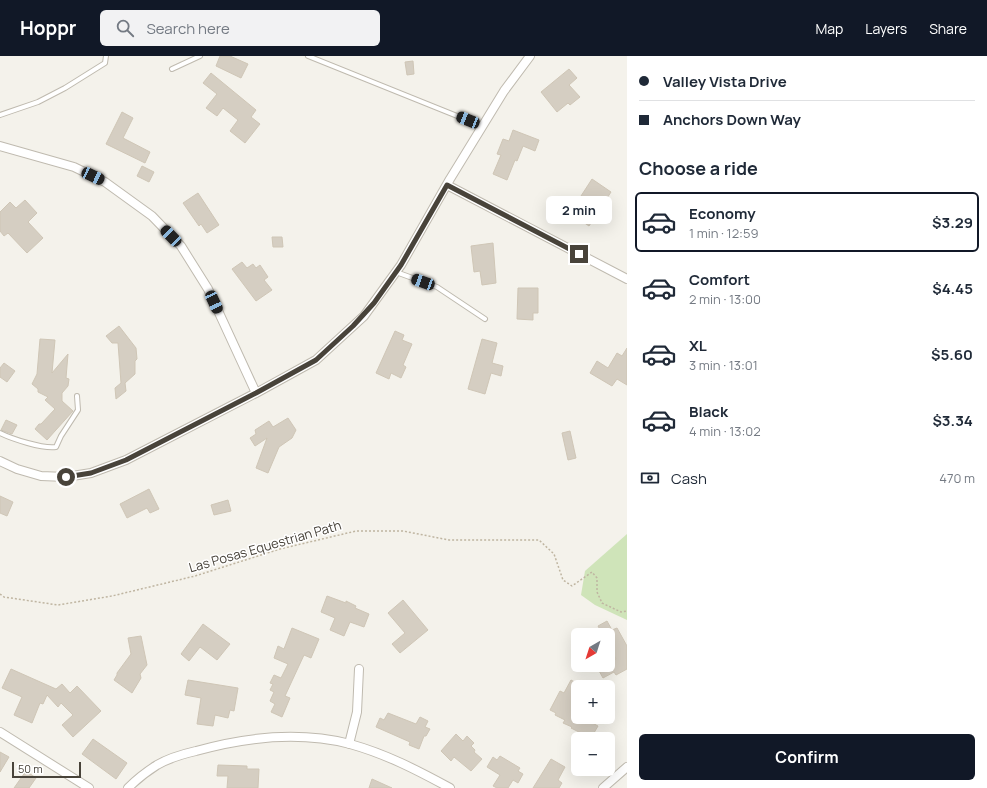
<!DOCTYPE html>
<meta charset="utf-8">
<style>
:root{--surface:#fff;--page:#f2f2f3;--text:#1f2937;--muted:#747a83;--line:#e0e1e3;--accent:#111827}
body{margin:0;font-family:Manrope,sans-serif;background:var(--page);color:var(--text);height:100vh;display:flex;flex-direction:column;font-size:15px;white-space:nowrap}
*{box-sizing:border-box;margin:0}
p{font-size:13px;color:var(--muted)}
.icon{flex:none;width:22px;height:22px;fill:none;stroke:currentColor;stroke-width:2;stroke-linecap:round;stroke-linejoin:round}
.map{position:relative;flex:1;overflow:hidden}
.side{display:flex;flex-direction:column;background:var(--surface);width:360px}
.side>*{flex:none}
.banner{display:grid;align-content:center;height:88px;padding:0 12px;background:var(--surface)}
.needle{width:26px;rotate:219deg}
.fabs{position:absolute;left:571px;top:572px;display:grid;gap:8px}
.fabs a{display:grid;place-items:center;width:44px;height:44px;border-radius:6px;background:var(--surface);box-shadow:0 4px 16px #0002;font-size:20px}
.scale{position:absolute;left:12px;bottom:10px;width:69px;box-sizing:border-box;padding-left:4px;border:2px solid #48433a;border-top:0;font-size:11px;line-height:14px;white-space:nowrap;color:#48433a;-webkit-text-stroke:3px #fff;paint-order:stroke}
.end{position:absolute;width:18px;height:18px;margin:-9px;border:5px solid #48433a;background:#fff;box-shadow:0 0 0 2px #fff}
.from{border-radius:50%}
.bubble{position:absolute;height:28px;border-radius:6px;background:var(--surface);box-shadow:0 4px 16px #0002;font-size:13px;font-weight:700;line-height:28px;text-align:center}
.car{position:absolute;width:12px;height:24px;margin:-12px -6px;border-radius:5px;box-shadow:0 0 3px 1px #0007;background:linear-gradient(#222 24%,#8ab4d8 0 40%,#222 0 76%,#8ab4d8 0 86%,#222 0)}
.banner b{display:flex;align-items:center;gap:14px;height:38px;font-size:15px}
.banner b+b{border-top:1px solid var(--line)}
.banner i{width:10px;height:10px;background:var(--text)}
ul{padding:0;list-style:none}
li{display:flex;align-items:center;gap:12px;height:60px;margin:0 8px 6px;padding:0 4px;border:2px solid transparent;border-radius:6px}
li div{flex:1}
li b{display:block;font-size:15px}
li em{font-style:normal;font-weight:700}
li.selected{border-color:var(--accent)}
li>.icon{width:36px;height:36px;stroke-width:1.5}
h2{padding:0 12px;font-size:18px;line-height:48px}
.pay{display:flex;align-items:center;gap:10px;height:44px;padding:0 12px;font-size:15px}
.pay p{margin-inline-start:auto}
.primary-button{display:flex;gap:8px;margin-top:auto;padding:8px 12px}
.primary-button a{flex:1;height:46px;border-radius:6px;background:var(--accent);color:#fff;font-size:16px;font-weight:700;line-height:46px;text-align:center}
header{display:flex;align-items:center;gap:24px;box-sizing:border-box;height:56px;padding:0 20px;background:var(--accent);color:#fff}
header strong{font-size:19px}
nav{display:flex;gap:22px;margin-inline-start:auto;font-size:14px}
.search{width:280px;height:36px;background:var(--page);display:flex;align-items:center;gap:10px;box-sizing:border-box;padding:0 14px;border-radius:6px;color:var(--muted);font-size:15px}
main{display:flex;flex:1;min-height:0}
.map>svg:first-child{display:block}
.green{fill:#cfe4b9}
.building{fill:#d5cec2;stroke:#cfc6b6}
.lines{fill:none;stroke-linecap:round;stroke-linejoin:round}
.lane-casing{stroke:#bfbaaf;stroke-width:6}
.street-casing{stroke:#bfbaaf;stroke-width:10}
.path{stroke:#bfb5a1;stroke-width:1.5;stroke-dasharray:2 2;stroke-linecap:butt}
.lane{stroke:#fff;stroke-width:4}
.street{stroke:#fff;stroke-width:8}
.route{stroke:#48433a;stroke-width:5}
.labels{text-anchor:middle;stroke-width:3;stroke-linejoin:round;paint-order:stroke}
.street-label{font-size:13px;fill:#48433a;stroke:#fff}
</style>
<header>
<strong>Hoppr</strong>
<div class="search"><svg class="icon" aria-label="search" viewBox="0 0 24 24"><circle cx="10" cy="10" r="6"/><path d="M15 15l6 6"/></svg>Search here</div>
<nav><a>Map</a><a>Layers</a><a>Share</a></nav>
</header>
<main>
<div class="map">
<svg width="627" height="732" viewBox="0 0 627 732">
<rect width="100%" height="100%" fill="#f4f2eb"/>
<path class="green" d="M627,478v86l-32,-15 -14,-10 4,-24z"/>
<path class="building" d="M220,0h10l18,8 -7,14 -25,-12z
M413,5l1,13 -7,1 -2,-13z
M569,13l8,9 -8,7 11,12 -10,8 -2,-2 -11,9 -16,-20z
M211,17l45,37 -5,7 9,7 -15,19 -15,-12 8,-11 -15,-12 -6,8 -11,-8 11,-14 -14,-11z
M122,56l11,6 -10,20 27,14 -5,11 -39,-19z
M513,74l26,10 -4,11 -12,-5 -6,15 -2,-1 -8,20 -14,-6 8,-19 -4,-1 6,-15 6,2z
M142,110l12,6 -5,10 -12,-6z
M592,123l19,13 -22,34 -19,-13z
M198,137l21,32 -12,8 -6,-9 -2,2 -16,-23z
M25,144l12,13 -9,9 15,16 -16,15 -19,-20 -4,3 -4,-5v-19l10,-10 6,6z
M272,181h10l1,10h-10z
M493,187l3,40 -14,2 -2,-14 -6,1 -3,-26z
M242,206l5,6 6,-4 3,4 4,-3 8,12 -4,3 8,10 -16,11 -24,-32z
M518,232h20v25h-5v7l-16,-1z
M119,270l17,22 1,11 -2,2v13l-10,9 1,8 -10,8 -1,-11 6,-5 -3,-40h-6l-6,-7z
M395,275l9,4 -2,5 10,4 -9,21 3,2 -5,11 -10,-5 -2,6 -13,-6z
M40,283l15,1 -3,33 16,-19 -2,24 3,1 -1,7 -6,7v8l11,10 -26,29 -12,-11 4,-5h2l14,-15 -10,-9 3,-3 -10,-5v-3l-6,-5 5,-10z
M482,283l15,4 -5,20 11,3 -2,10 -10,-3 -6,21 -17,-5z
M627,292v37l-10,-6 -5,7 -22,-13 7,-12 11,7 9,-15 5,3z
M4,307l11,8 -8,11 -7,-5v-9z
M288,362l8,12 -4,8 -13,9 -11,26 -12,-5 11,-30 -12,8 -5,-8 6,-4 -1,-4 14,-9 4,6z
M6,364l11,5 -5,9 -11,-4z
M570,375l6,27 -8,2 -6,-27z
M149,433l10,20 -9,4 -3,-5 -20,10 -7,-14z
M0,440l13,6 -6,14 -7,-3z
M228,444l3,11 -17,4 -3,-10z
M327,540l19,7v-2l10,5 -1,2 14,6 -5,13 -14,-5 -6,14 -14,-6 5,-12 -14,-6z
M403,544l25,30 -28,23 -8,-9 13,-11 -17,-20z
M607,565l5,9 5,-2 10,18v23l-11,6 -2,-3 -11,6 -5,-9 10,-4v-1l8,-5 -8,-14v-10h-5l-5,-9z
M203,568l27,20 -13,16 -17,-13 -11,14 -8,-7z
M292,572l27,11 -8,19 -7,-3 -19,41 5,2 -8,19 -11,-5 4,-8 -5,-3 4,-9 -4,-2 3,-6 -3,-1 4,-8 7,3 7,-14 -14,-6 4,-12 6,3z
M141,580l6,29 -7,9 1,4 -9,15 -18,-13 3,-5v-2l14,-19 -3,-16z
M11,613l45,20 6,-5 8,9 7,-7 24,25 -28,26 -11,-12 11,-10 -12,-12 -3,4 -11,-12 -4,9 -3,-1 -8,20 -18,-8 8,-18 -20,-9z
M188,624l50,8 -4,23 -4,-1 -2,8 -13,-3 -2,11 -16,-2 4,-26 -16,-3z
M571,624l7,4v33h3l17,9 -7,12 -20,-10 1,-1 -9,-4 2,-3 -10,-5 1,-2 -6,-3 10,-19 4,2z
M388,657l28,11 4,-7 8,4 -3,6 5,2 -4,7h-2l-5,13 -10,-4 1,-3 -34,-15 4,-9 4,2z
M456,678l7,7 4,-5 7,7 -3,3 4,4 -1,2 8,7 -11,12 -17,-14 -3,4 -10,-10z
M93,683l34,24 -11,16 -34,-25z
M0,696l9,5 -9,15z
M500,700l20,12 -2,3 5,3 -5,9 -5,-3 -5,8h-11l-4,-2 7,-11 -13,-8 6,-10 4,3z
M551,703l14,8 -7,13 4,3 -3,5h-26z
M218,709l29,1v3h12l-1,19h-31l1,-12h-11z
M26,715l10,7 -7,10h-15z
M372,723l20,9h-23z"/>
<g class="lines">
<g class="lane-casing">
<path id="lane" d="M308,0l174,70
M172,13l28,-13
M0,59l38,-13 27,-14 40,-25 1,-7
M396,216l41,15 48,32
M0,377c12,6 43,16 56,14l5,-11 17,-26 -1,-14"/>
</g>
<g class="street-casing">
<path id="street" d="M0,90l74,21 31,15 47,34 29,30 27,43 48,104
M447,129l180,94
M0,405l17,8 24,7 25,1 25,-4 35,-13 130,-67 60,-33 48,-44 37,-51 49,-86 54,-88 26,-35
M0,676l89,56
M349,688l8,-32 2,-43
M128,732c9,-9 18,-16 29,-23 12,-7 26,-11 39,-14 50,-14 103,-20 154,-7 36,10 67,26 100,44
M603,732l24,-21"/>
</g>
<path class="path" d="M0,538l4,3 54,8 54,-9 83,-20 85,-27 76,-18h47l46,9h90l15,14 9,26 9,6 20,-14 5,6v14l5,11 19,9 6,-1"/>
<use href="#lane" class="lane"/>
<use href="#street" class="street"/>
</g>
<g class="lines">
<path class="route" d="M66,421l25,-4 35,-13 130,-67 60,-33 37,-34 21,-23 27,-38 46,-80 132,69"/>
</g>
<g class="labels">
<g class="street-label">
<text transform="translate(265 490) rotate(-16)" y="5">Las Posas Equestrian Path</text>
</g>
</g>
</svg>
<div class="fabs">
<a><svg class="needle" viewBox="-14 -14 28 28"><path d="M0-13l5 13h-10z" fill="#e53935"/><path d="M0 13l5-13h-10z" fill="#747a83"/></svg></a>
<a>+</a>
<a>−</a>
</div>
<div class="scale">50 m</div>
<i class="end from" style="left:66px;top:421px"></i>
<i class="end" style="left:579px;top:198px"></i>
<div class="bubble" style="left:546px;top:140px;width:66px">2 min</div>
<i class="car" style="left:468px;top:64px;rotate:292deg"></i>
<i class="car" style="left:93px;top:120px;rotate:115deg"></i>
<i class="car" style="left:171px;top:180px;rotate:316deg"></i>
<i class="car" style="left:423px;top:226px;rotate:290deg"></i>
<i class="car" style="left:214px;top:246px;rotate:155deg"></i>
</div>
<section class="side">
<div class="banner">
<b><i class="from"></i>Valley Vista Drive</b>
<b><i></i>Anchors Down Way</b>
</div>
<h2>Choose a ride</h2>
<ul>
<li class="selected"><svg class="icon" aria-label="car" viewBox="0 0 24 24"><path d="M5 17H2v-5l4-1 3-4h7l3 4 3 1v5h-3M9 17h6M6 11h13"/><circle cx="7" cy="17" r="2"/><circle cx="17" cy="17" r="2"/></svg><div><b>Economy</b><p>1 min · 12:59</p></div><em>$3.29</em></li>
<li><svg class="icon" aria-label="car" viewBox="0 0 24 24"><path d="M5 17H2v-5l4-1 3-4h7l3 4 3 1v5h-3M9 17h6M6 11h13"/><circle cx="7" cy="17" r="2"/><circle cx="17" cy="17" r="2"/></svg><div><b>Comfort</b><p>2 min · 13:00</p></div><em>$4.45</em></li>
<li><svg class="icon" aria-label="car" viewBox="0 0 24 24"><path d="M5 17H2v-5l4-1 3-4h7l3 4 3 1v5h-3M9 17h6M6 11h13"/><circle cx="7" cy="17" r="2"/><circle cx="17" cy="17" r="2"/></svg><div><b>XL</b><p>3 min · 13:01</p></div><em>$5.60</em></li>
<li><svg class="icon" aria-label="car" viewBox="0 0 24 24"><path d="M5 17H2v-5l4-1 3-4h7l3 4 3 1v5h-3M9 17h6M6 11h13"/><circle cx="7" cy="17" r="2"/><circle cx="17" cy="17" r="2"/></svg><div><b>Black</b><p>4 min · 13:02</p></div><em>$3.34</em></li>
</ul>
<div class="pay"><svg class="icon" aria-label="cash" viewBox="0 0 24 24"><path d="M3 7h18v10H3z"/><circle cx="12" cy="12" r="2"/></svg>Cash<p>470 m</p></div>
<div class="primary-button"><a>Confirm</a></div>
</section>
</main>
